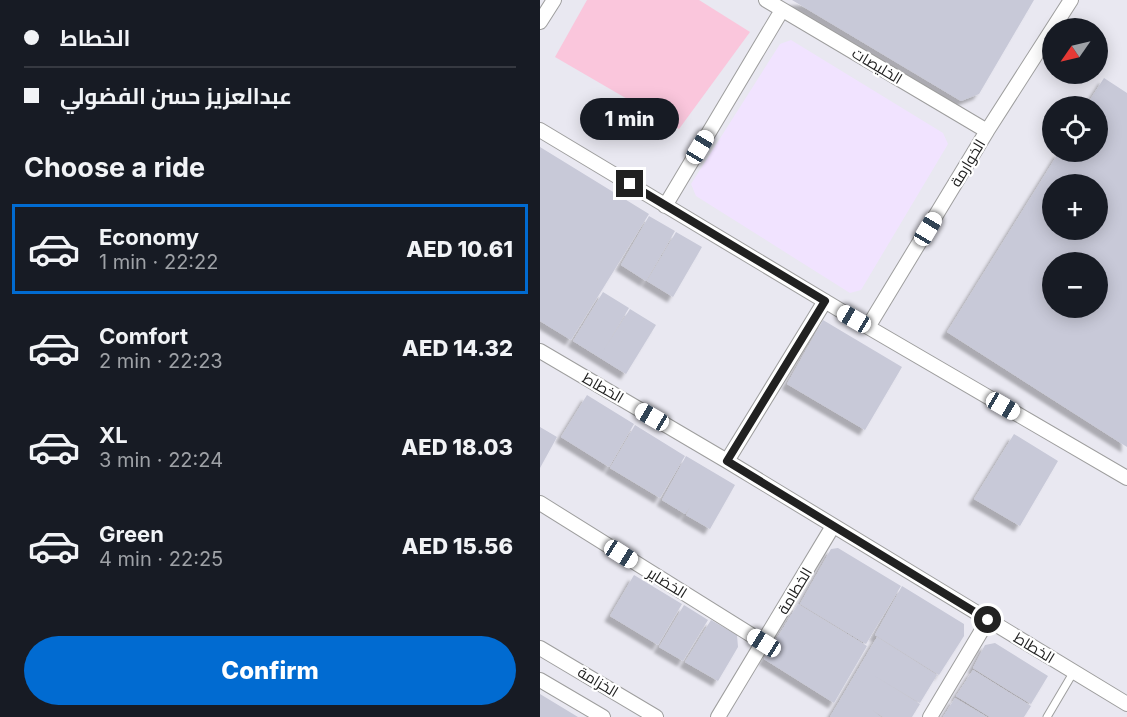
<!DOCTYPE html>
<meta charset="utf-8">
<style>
:root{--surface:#171b24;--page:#242831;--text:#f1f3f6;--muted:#9ea1a6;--line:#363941;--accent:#016bd1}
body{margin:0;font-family:Inter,Cairo,sans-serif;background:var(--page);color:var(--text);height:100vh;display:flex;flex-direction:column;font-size:22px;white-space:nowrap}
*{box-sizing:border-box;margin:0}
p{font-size:20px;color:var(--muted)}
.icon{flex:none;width:33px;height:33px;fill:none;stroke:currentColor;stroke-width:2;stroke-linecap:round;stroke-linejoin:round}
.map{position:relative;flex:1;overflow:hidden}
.details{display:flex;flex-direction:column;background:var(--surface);width:540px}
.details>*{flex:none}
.top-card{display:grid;align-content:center;height:132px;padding:0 24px;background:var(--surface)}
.needle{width:39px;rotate:236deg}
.controls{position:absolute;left:502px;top:18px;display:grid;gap:12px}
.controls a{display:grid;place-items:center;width:66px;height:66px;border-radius:50%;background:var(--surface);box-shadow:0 3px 15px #0003;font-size:30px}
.end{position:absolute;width:27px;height:27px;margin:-14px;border:8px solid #212121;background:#fff;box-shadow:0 0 0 3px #fff}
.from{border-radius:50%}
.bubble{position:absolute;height:42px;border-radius:21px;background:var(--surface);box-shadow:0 3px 15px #0003;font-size:20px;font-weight:800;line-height:42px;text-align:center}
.car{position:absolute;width:18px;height:36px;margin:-18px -9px;border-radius:8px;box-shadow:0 0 4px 2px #0007;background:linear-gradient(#fff 24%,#345 0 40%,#fff 0 76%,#345 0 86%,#fff 0)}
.top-card b{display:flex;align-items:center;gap:21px;height:57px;font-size:22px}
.top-card b+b{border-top:2px solid var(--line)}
.top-card i{width:15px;height:15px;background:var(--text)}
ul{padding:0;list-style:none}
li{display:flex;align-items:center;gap:18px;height:90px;margin:0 12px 9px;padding:0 12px;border:3px solid transparent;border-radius:0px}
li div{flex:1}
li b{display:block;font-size:22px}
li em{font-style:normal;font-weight:800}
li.active{border-color:var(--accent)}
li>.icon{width:54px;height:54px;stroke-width:1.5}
h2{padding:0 24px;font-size:27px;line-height:72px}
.button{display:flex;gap:12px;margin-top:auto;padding:12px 24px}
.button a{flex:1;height:69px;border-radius:36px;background:var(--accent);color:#fff;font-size:24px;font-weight:800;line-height:69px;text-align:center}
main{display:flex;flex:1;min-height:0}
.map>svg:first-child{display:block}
.education{fill:#f1e3ff}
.park{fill:#fac6dc}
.building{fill:#c8c9d8;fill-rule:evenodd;filter:url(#shadow)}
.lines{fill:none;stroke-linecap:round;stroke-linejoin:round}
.lane-casing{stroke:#9e9e9e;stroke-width:9}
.street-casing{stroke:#9e9e9e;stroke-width:16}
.lane{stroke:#fff;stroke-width:7}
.street{stroke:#fff;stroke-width:14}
.route{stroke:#212121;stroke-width:8}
.labels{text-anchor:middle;stroke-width:4.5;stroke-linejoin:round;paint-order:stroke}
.street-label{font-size:15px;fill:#212121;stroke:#fff}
</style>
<main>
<section class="details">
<div class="top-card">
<b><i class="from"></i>الخطاط</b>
<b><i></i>عبدالعزيز حسن الفضولي</b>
</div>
<h2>Choose a ride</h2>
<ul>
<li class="active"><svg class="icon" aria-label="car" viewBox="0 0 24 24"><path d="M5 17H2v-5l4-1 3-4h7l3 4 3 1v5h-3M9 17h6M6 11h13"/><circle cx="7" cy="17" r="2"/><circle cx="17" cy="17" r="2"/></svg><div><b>Economy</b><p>1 min · 22:22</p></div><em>AED 10.61</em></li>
<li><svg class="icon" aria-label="car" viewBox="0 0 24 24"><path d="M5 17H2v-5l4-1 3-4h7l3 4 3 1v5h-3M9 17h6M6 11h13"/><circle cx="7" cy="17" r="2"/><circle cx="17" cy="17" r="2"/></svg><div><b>Comfort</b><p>2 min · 22:23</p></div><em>AED 14.32</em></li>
<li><svg class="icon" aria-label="car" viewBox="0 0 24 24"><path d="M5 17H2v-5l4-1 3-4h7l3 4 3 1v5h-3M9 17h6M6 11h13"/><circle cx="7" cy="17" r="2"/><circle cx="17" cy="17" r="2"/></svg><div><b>XL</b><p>3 min · 22:24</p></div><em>AED 18.03</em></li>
<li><svg class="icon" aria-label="car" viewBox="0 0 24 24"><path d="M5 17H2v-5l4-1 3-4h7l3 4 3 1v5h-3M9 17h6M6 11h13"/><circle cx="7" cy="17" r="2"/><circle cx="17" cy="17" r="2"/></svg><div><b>Green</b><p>4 min · 22:25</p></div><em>AED 15.56</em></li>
</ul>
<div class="button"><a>Confirm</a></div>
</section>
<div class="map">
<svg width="587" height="717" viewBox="0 0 587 717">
<defs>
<filter id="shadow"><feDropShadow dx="-5.5" dy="5.5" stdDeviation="1.5" flood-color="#0004"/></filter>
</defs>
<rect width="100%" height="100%" fill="#e9e8f1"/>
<path class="education" d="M251,40l152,93 5,11 -87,146 -11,3 -154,-97 -5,-12 89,-140z"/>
<path class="park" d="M47,0h112l51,32 -71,97 -124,-72z"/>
<path class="building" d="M252,0h242l-55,94 -18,7z
M564,78l23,15v354l-180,-115 112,-180h39v-46h-12zM513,184h45v46h-45zM513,262h45v46h-45z
M0,147l109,67 -78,126 -31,-19z
M109,216l26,15 -29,50 -25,-16z
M136,232l26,15 -29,50 -26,-16z
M63,292l26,16 -26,43 27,-42 26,16 -30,49 -53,-33z
M283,320l79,47 -37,63 -78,-46z
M47,395l47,29 -25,43 -48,-30z
M95,425l50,31 -25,42 -50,-30z
M0,427l17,10 -17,31z
M474,434l44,27 -38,65 -46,-27z
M146,456l49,29 -25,44 -24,-14 4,-8 -5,7 -23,-14z
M298,548l63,38 -35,58 -66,-40 31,-55z
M94,575l48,29 -24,41 -48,-29z
M362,586l62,38v12l-25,39 -64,-40z
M258,604l69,42 -33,57 -70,-44z
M144,605l24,15 -25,41 -24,-14z
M171,620l26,15 1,12 -20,34 -33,-19z
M337,637l60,38 -17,28 -47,-28 47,29 -8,13h-29l-11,-7 9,7h-51z
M455,643l53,33 -17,28 -58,-36 12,-23z
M433,670l58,36 -7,11h-34l-34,-21z
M0,694l38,23h-38z
M415,698l32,19h-44z"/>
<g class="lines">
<g class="lane-casing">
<path id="lane" d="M517,22l11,6
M507,717l26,-44"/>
</g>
<g class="street-casing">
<path id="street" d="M226,0l221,131
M0,22l14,-22
M0,130l328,197 259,151
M125,206l117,-196
M328,327l119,-196 84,-131
M0,351l187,110 400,243
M187,461l98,-160
M0,503l224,140
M0,648l116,69
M0,680l63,37
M178,717l115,-191
M390,717l58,-97"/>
</g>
<use href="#lane" class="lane"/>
<use href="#street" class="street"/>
</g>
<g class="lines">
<path class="route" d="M90,184l195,117 -98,160 261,159"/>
</g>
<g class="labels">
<g class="street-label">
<text transform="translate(337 66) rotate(31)" y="5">الخليصات</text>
<text transform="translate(428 163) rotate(-59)" y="5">الخوارمة</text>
<text transform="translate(63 388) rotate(30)" y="5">الخطاط</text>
<text transform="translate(127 583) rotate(32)" y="5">الخضاير</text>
<text transform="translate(255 591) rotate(-59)" y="5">الخطامة</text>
<text transform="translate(494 648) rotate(31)" y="5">الخطاط</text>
<text transform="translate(58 682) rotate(31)" y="5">الخزامة</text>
</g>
</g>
</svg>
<div class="controls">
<a><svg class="needle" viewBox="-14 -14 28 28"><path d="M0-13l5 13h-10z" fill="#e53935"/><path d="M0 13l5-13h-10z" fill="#9ea1a6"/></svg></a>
<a><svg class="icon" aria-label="locate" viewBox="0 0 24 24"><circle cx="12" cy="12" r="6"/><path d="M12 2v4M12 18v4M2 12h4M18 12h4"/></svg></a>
<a>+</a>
<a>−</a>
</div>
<i class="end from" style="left:448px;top:620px"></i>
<i class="end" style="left:90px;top:184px"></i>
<div class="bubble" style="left:40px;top:98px;width:99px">1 min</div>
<i class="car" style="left:160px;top:147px;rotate:31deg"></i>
<i class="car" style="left:388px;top:229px;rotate:31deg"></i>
<i class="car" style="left:314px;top:319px;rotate:300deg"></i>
<i class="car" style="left:463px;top:406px;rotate:120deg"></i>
<i class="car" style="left:112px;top:417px;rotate:300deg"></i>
<i class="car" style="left:81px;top:554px;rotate:122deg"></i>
<i class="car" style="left:224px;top:643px;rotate:302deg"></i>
</div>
</main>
